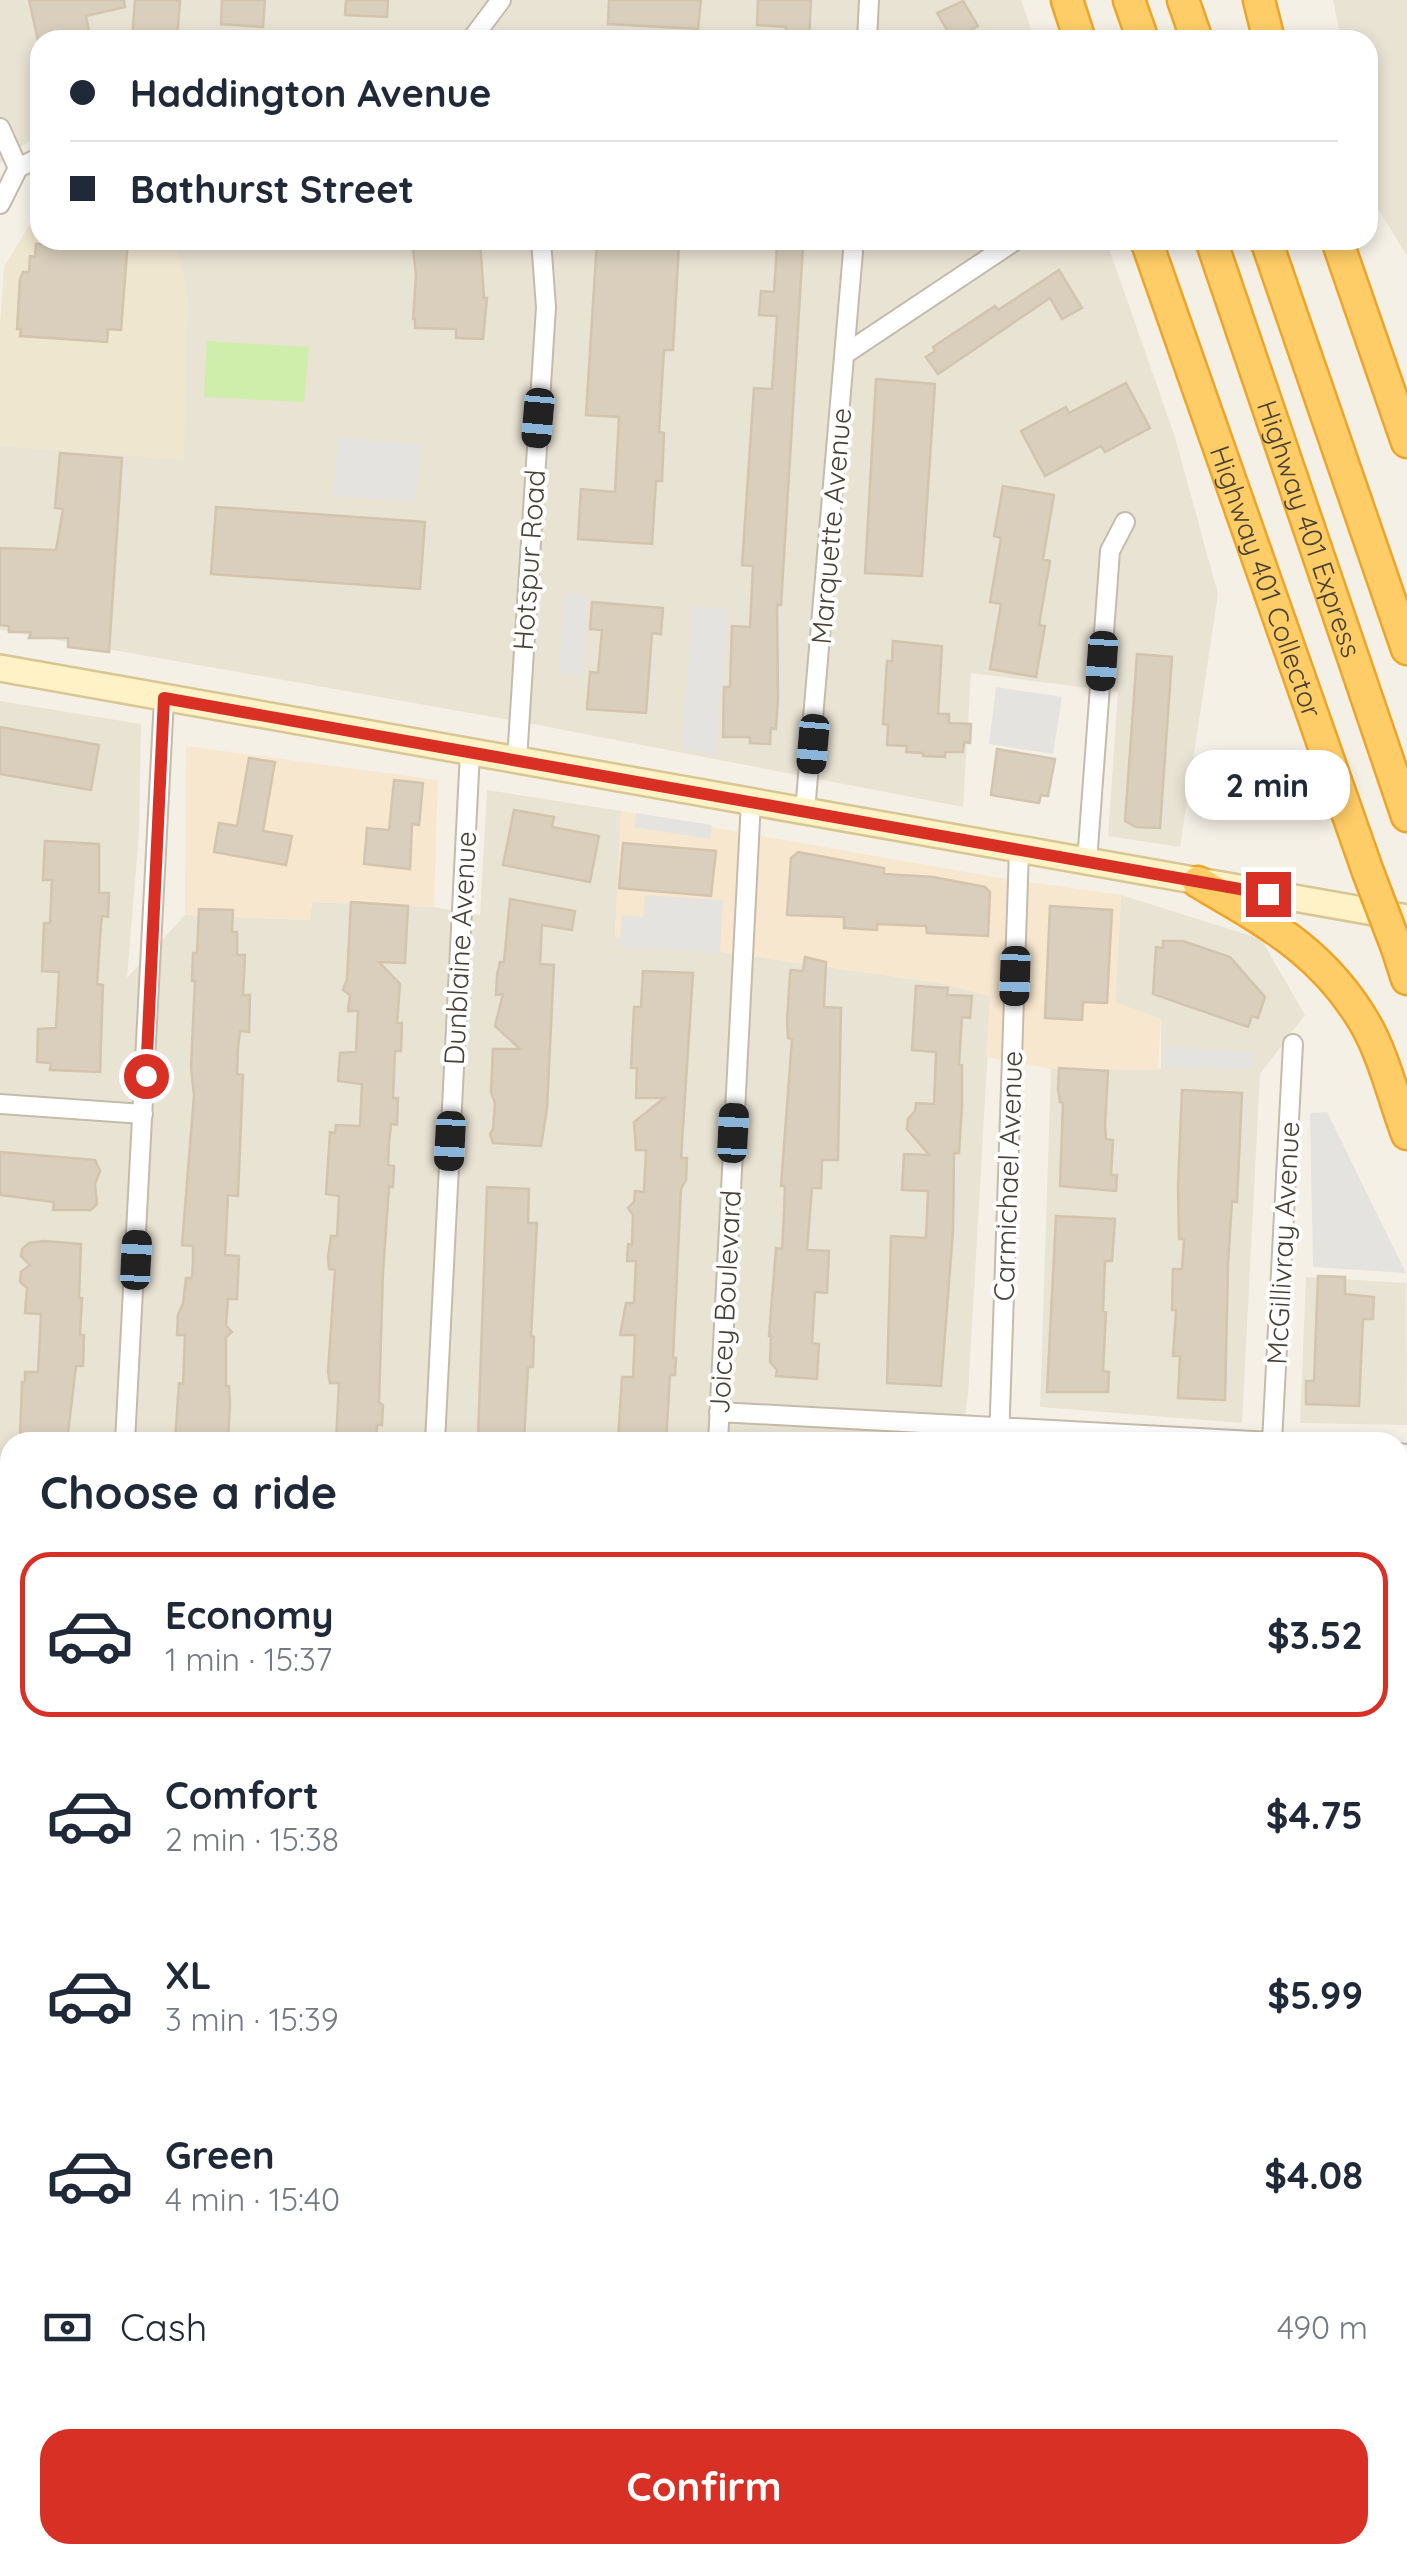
<!DOCTYPE html>
<meta charset="utf-8">
<style>
:root{--surface:#fff;--page:#f6f6f7;--text:#1f2937;--muted:#747a83;--line:#e0e1e3;--accent:#d93025}
body{margin:0;font-family:Quicksand,sans-serif;background:var(--page);color:var(--text);height:100vh;display:flex;flex-direction:column;font-size:38px;white-space:nowrap}
*{box-sizing:border-box;margin:0}
p{font-size:32px;color:var(--muted)}
.icon{flex:none;width:55px;height:55px;fill:none;stroke:currentColor;stroke-width:2;stroke-linecap:round;stroke-linejoin:round}
.map{position:relative;flex:1;overflow:hidden}
.drawer{position:absolute;left:0px;top:1432px;width:1408px;height:1132px;display:flex;flex-direction:column;background:var(--surface);border-radius:30px 30px 0 0;box-shadow:0 5px 15px #0003}
.drawer>*{flex:none}
.top-card{position:absolute;left:30px;top:30px;width:1348px;height:220px;border-radius:30px;box-shadow:0 5px 15px #0003;display:grid;align-content:center;height:220px;padding:0 40px;background:var(--surface)}
.end{position:absolute;width:45px;height:45px;margin:-22px;border:12px solid #d93025;background:#fff;box-shadow:0 0 0 5px #fff}
.from{border-radius:50%}
.bubble{position:absolute;height:70px;border-radius:30px;background:var(--surface);box-shadow:0 5px 15px #0003;font-size:32px;font-weight:700;line-height:70px;text-align:center}
.car{position:absolute;width:30px;height:60px;margin:-30px -15px;border-radius:12px;box-shadow:0 0 8px 2px #0007;background:linear-gradient(#222 24%,#8ab4d8 0 40%,#222 0 76%,#8ab4d8 0 86%,#222 0)}
.top-card b{display:flex;align-items:center;gap:35px;height:95px;font-size:38px}
.top-card b+b{border-top:2px solid var(--line)}
.top-card i{width:25px;height:25px;background:var(--text)}
ul{padding:0;list-style:none}
li{display:flex;align-items:center;gap:30px;height:165px;margin:0 20px 15px;padding:0 20px;border:5px solid transparent;border-radius:30px}
li div{flex:1}
li b{display:block;font-size:38px}
li em{font-style:normal;font-weight:700}
li.on{border-color:var(--accent)}
li>.icon{width:90px;height:90px;stroke-width:1.5}
h2{padding:0 40px;font-size:45px;line-height:120px}
.pay{display:flex;align-items:center;gap:25px;height:110px;padding:0 40px;font-size:38px}
.pay p{margin-inline-start:auto}
.action{display:flex;gap:20px;margin-top:auto;padding:20px 40px}
.action a{flex:1;height:115px;border-radius:30px;background:var(--accent);color:#fff;font-size:40px;font-weight:700;line-height:115px;text-align:center}
.map>svg:first-child{display:block}
.residential{fill:#e9e3d4}
.commercial{fill:#f8e7cf}
.education{fill:#efe6cf}
.green{fill:#cfedab}
.parking{fill:#e5e3df}
.building{fill:#dacfbd;stroke:#d3c4ad;stroke-width:2.5}
.lines{fill:none;stroke-linecap:round;stroke-linejoin:round}
.street-casing{stroke:#c4bbab;stroke-width:22}
.secondary-casing{stroke:#d8c692;stroke-width:30}
.highway-casing{stroke:#eca529;stroke-width:35}
.street{stroke:#fff;stroke-width:18}
.secondary{stroke:#fff2c6;stroke-width:25}
.highway{stroke:#ffcd67;stroke-width:30}
.highway-bridge-casing{stroke:#eca529;stroke-width:35;stroke-linecap:butt}
.highway-bridge{stroke:#ffcd67;stroke-width:30}
.route{stroke:#d93025;stroke-width:12}
.labels{text-anchor:middle;stroke-width:8;stroke-linejoin:round;paint-order:stroke}
.street-label{font-size:28px;fill:#484135;stroke:#fff}
</style>
<div class="map">
<svg width="1407" height="2564" viewBox="0 0 1407 2564">
<rect width="100%" height="100%" fill="#f5f0e6"/>
<path class="residential" d="M0,0h1021l14,40h-995v93l-40,30z
M1333,0h74v256l-33,-54 -6,-34v-128h-27z
M176,240h930l69,197 43,157 -38,253 -72,-11 10,-144 -147,-19 -8,134 -425,-82 -538,-95v-184l184,13z
M0,701l141,23 -2,110 -12,144 58,-63 125,5 2,-18 122,5 46,8 7,-125 134,21 -6,126 325,46 51,13 -23,399 -7,47h-951v1113h622l-1,9h-631z
M1121,895l140,44 44,76 -45,59 -18,349 -202,-16 11,-338h110v-50l-46,-16z
M1306,1277l100,6 1,142 -107,-2z
M1398,1494l9,1v596h-9z
M1398,2146h9v418h-181v-9h172z
M962,2555h227l-1,9h-227z"/>
<path class="commercial" d="M186,746l252,34 -4,127 -122,-5 -2,18 -125,-5z
M621,811l379,67 121,17 -6,107 46,17 -3,51 -107,-1 -65,-12 4,-61 -50,-13 -325,-46z"/>
<path class="education" d="M40,207v33h136l12,56 -4,164 -184,-14v-121l4,-58z
M689,2555h219v9h-219z"/>
<path class="green" d="M207,341l102,6 -5,55 -100,-5z"/>
<path class="parking" d="M338,438l82,6 -4,57 -82,-5z
M565,593l23,2 -6,80 -23,-2z
M693,606l35,3 -13,146 -32,-6z
M996,687l66,10 -9,57 -64,-10z
M636,813l76,12 -2,14 -76,-12z
M645,895l78,5 -3,53 -101,-7 3,-31 21,2z
M1164,1047l88,4v18l-88,-3z
M1327,1112l79,161 -93,-6 -3,-154z"/>
<path class="building" d="M29,0h95l1,7 -39,9 5,24h-53z
M135,0h45l-3,40h-45z
M222,0h43l-2,27 -42,-3z
M346,0h42l-1,17 -42,-2z
M609,0h92l-3,29 -90,-5z
M758,0h53l-2,40h-24l1,-13 -29,-2z
M963,1l15,25 -25,14 -16,-27z
M43,240h85l-7,90 -13,-1 -1,13 -87,-6 1,-7h-4l3,-50 3,-7h6l1,-16 5,1 1,-13h6z
M412,240h68l4,58h3l-4,41 -27,-1v-9l-41,-1v-9h-2l3,-44z
M597,240l82,5 -6,105h-9l-5,82 5,1 -2,48h-6l-4,63 -74,-5 3,-50 34,3 4,-75 -33,-2z
M777,245l26,1 -22,359h-4l1,93 -2,31 -5,-1 -1,16 -20,-1v-6h-27l1,-50h6l2,-61 18,1 3,-61 -11,-1 12,-177 18,1 5,-73 -18,-1 2,-24 13,1z
M1059,270l23,38 -20,11 -12,-21 -112,76 -12,-17 9,-6 -2,-4 62,-41 3,4z
M876,379l59,5 -13,192 -57,-3z
M1126,383l24,45 -45,24 -4,-6 -56,30 -24,-45 45,-24 3,6z
M60,453l62,5 -13,194 -41,-5v-9h-39l2,-6h-22v-6l-9,-1v-77l56,2 7,-41 -8,-1z
M1003,486l51,9 -11,64 7,2 -11,64 6,1 -9,51 -46,-8 11,-65 -11,-2 11,-64 -7,-2z
M216,507l209,15 -5,67 -209,-15z
M592,602l71,6 -2,26 -9,-1 -6,80 -59,-4 3,-37 8,1 4,-43 -12,-1z
M893,641l49,5 -4,68h11v9l22,1 -1,19 -6,-1 -1,10h-18v5l-22,-1v-3l-17,-1 1,-6 -20,-1 1,-20 -5,-1 4,-63h5z
M1137,654l35,3 -12,171 -24,-1 -11,-6z
M0,727l99,18 -8,45 -91,-16z
M997,749l58,10 -7,37 -7,-1 -2,8 -48,-8z
M249,758l26,4 -12,69 29,5 -6,29 -72,-13 5,-29 18,3z
M394,780l29,3 -4,42 -7,-1 -2,45 -46,-5 3,-36 22,2z
M514,810l40,7 -2,10 47,9 -9,46 -87,-17z
M45,841l54,3v49h10l-1,24 -6,-1 -1,8 -4,60 6,1 -3,87 -50,-2 1,-7 -14,-1 1,-33 18,-1 3,-56 -17,-1 2,-48h6l2,-43h-9z
M623,843l93,8 -5,45 -92,-8z
M798,852l86,16v6l49,3 52,10 5,5 -2,44 -61,-3 -1,-7 -49,-2v6l-33,-2v-11l-57,-2 4,-57z
M510,899l65,12 -3,19 -30,-5 -2,39 14,1 -7,143 -6,38 -48,-3 -3,-9 3,-5 2,-26 -4,-11 2,-43h27l-25,-23 8,-32 -7,1 1,-20 3,-13h4z
M351,902l57,4 -3,57 -26,-1 21,22 -3,39h5l-1,28h-6l-2,47h5l-1,27 -6,-1 -2,19 -1,22 6,1 -1,21h-4l-6,85 -4,130 4,3 -1,20h-5l-1,17h-40l3,-59h-9l-2,-11 7,-102 -6,-1 -1,-11 3,-22h6l2,-40 -13,-2 4,-62 5,1 1,-8 24,1 2,-42 -24,-3 2,-28 16,-1 2,-41h-10l2,-16 -7,-5 4,-11z
M1050,906l62,4 -5,93 -24,-1 -1,18 -37,-2z
M199,909l34,1 -1,22h5v23h8l-2,40h7l-1,37 -9,-1 -2,17 -1,26 6,1 -5,121 -10,-1 -3,60 14,1 -2,43h-9l-2,27 6,6 -6,5v49h3l1,17 -2,39h-53l4,-59 4,1 2,-49h-8l1,-21 5,-10 3,-26h6l1,-17v-15l-11,-1 12,-150 -3,-28 4,-86h-3l1,-28h4z
M1163,941h20l47,16 35,40 -7,21 -6,-2 -4,11 -95,-33 3,-47 7,1z
M805,957l21,5 -2,45 17,1 -3,152h-16l-1,28h-9l-5,62 22,1 -2,42 -12,-1 -3,51 7,1 -2,35 -41,-3 1,-6 -7,-8 1,-26h-2l7,-88 6,1 2,-36 1,-27h-4l11,-147 -4,-1 -1,-17 3,-47 1,-4 12,1z
M643,971l50,2 -12,185h6l-1,22 -5,9 -8,169h3l-1,17h-5l-4,67h-48l4,-65h11l2,-42h-15l6,-32h8l2,-42h-9l1,-17 4,1 1,-30 -5,-7 6,-6 1,-11 9,1 2,-42h-10l-2,-28 30,-24h-28l1,-30h-6l3,-61h7z
M916,986l32,2 -1,7 25,1 -2,22 -8,-1 -3,47 3,1v41l-3,47h-5l-1,78 -12,155 -54,-3 4,-147 35,2 2,-47 -26,-1 2,-36 25,1 -22,-26 1,-10 7,-8 1,-8 18,1 2,-52 -24,-2z
M1059,1068l49,3 -3,55 1,13 7,1 -2,35h6l-1,16 -56,-5 3,-83 -3,-1 -2,-12z
M1182,1090l60,3 -5,109 -5,-1 -4,63 -3,136 -47,-2 2,-42h-7l3,-46h-4l1,-41h9l2,-30h-5l-1,-52z
M0,1152l95,8 5,11 -5,13 2,20 -6,6h-38l1,-8 -54,-7z
M487,1187l42,2 -1,34h9l-6,113 3,1 -1,30h-5l-4,73 -46,-3z
M1056,1216l59,3 -3,42h-7l-2,50 3,1 -3,59 6,1 -1,20h-61z
M44,1241l37,3 -2,54h3l-2,37h4l-1,31h-7l-9,76h-47l2,-60h3v-10h13l3,-58 -16,-1 2,-25 -7,-6 1,-10 9,-7 -9,-9 1,-7 7,-6z
M1318,1276l27,1v17l29,3 -1,22h-10l-4,87 -53,-2v-23h8z"/>
<g class="lines">
<g class="street-casing">
<path id="street" d="M471,40l30,-40
M867,40l2,-40
M0,128l18,40
M0,204l18,-36 22,-11
M845,354l171,-114
M517,760l29,-453 -5,-67
M805,811l49,-571
M1087,862l23,-311 15,-29
M0,1104l143,10
M719,1412l554,30
M125,1442l39,-743
M435,1442l35,-690
M718,1442l33,-641
M999,1442l20,-592
M1272,1442l21,-398
M1398,1453l9,1
M0,1631h10
M1398,2120l9,1
M69,2564v-9
M376,2564l1,-9
M664,2564v-9
M941,2564v-9
M1218,2564l1,-9"/>
</g>
<g class="secondary-casing">
<path id="secondary" d="M0,668l1407,250"/>
</g>
<g class="highway-casing">
<g id="highway">
<path d="M1067,0l13,40"/>
<path d="M1129,0l14,40"/>
<path d="M1183,0l14,40"/>
<path d="M1259,0l10,40"/>
<path id="s1" d="M1146,240l222,632"/>
<path id="s2" d="M1211,240l196,576"/>
<path d="M1266,240l141,409"/>
<path d="M1337,240l70,202"/>
<path d="M1198,882c70,41 126,70 168,143 18,32 28,74 41,109"/>
<path d="M1397,948l10,31"/>
</g>
</g>
<use href="#street" class="street"/>
<use href="#secondary" class="secondary"/>
<use href="#highway" class="highway"/>
<g class="highway-bridge-casing">
<path id="highway-bridge" d="M1368,872l29,76"/>
</g>
<use href="#highway-bridge" class="highway-bridge"/>
</g>
<g class="lines">
<path class="route" d="M146,1076l18,-378 1104,196"/>
</g>
<g class="labels">
<g class="street-label">
<text transform="translate(831 526) rotate(-85)" y="10">Marquette Avenue</text>
<text dy="10" stroke="none"><textPath href="#s2" startOffset="305">Highway 401 Express</textPath></text>
<text transform="translate(529 560) rotate(-86)" y="10">Hotspur Road</text>
<text dy="10" stroke="none"><textPath href="#s1" startOffset="362">Highway 401 Collector</textPath></text>
<text transform="translate(460 948) rotate(-87)" y="10">Dunblaine Avenue</text>
<text transform="translate(1008 1176) rotate(-88)" y="10">Carmichael Avenue</text>
<text transform="translate(1283 1243) rotate(-87)" y="10">McGillivray Avenue</text>
<text transform="translate(725 1302) rotate(-87)" y="10">Joicey Boulevard</text>
</g>
</g>
</svg>
<i class="end from" style="left:146px;top:1076px"></i>
<i class="end" style="left:1268px;top:894px"></i>
<div class="bubble" style="left:1185px;top:750px;width:165px">2 min</div>
<i class="car" style="left:538px;top:418px;rotate:185deg"></i>
<i class="car" style="left:1102px;top:661px;rotate:184deg"></i>
<i class="car" style="left:813px;top:744px;rotate:185deg"></i>
<i class="car" style="left:1015px;top:976px;rotate:182deg"></i>
<i class="car" style="left:733px;top:1133px;rotate:3deg"></i>
<i class="car" style="left:450px;top:1141px;rotate:183deg"></i>
<i class="car" style="left:136px;top:1260px;rotate:3deg"></i>
<div class="top-card">
<b><i class="from"></i>Haddington Avenue</b>
<b><i></i>Bathurst Street</b>
</div>
<section class="drawer">
<h2>Choose a ride</h2>
<ul>
<li class="on"><svg class="icon" aria-label="car" viewBox="0 0 24 24"><path d="M5 17H2v-5l4-1 3-4h7l3 4 3 1v5h-3M9 17h6M6 11h13"/><circle cx="7" cy="17" r="2"/><circle cx="17" cy="17" r="2"/></svg><div><b>Economy</b><p>1 min · 15:37</p></div><em>$3.52</em></li>
<li><svg class="icon" aria-label="car" viewBox="0 0 24 24"><path d="M5 17H2v-5l4-1 3-4h7l3 4 3 1v5h-3M9 17h6M6 11h13"/><circle cx="7" cy="17" r="2"/><circle cx="17" cy="17" r="2"/></svg><div><b>Comfort</b><p>2 min · 15:38</p></div><em>$4.75</em></li>
<li><svg class="icon" aria-label="car" viewBox="0 0 24 24"><path d="M5 17H2v-5l4-1 3-4h7l3 4 3 1v5h-3M9 17h6M6 11h13"/><circle cx="7" cy="17" r="2"/><circle cx="17" cy="17" r="2"/></svg><div><b>XL</b><p>3 min · 15:39</p></div><em>$5.99</em></li>
<li><svg class="icon" aria-label="car" viewBox="0 0 24 24"><path d="M5 17H2v-5l4-1 3-4h7l3 4 3 1v5h-3M9 17h6M6 11h13"/><circle cx="7" cy="17" r="2"/><circle cx="17" cy="17" r="2"/></svg><div><b>Green</b><p>4 min · 15:40</p></div><em>$4.08</em></li>
</ul>
<div class="pay"><svg class="icon" aria-label="cash" viewBox="0 0 24 24"><path d="M3 7h18v10H3z"/><circle cx="12" cy="12" r="2"/></svg>Cash<p>490 m</p></div>
<div class="action"><a>Confirm</a></div>
</section>
</div>
